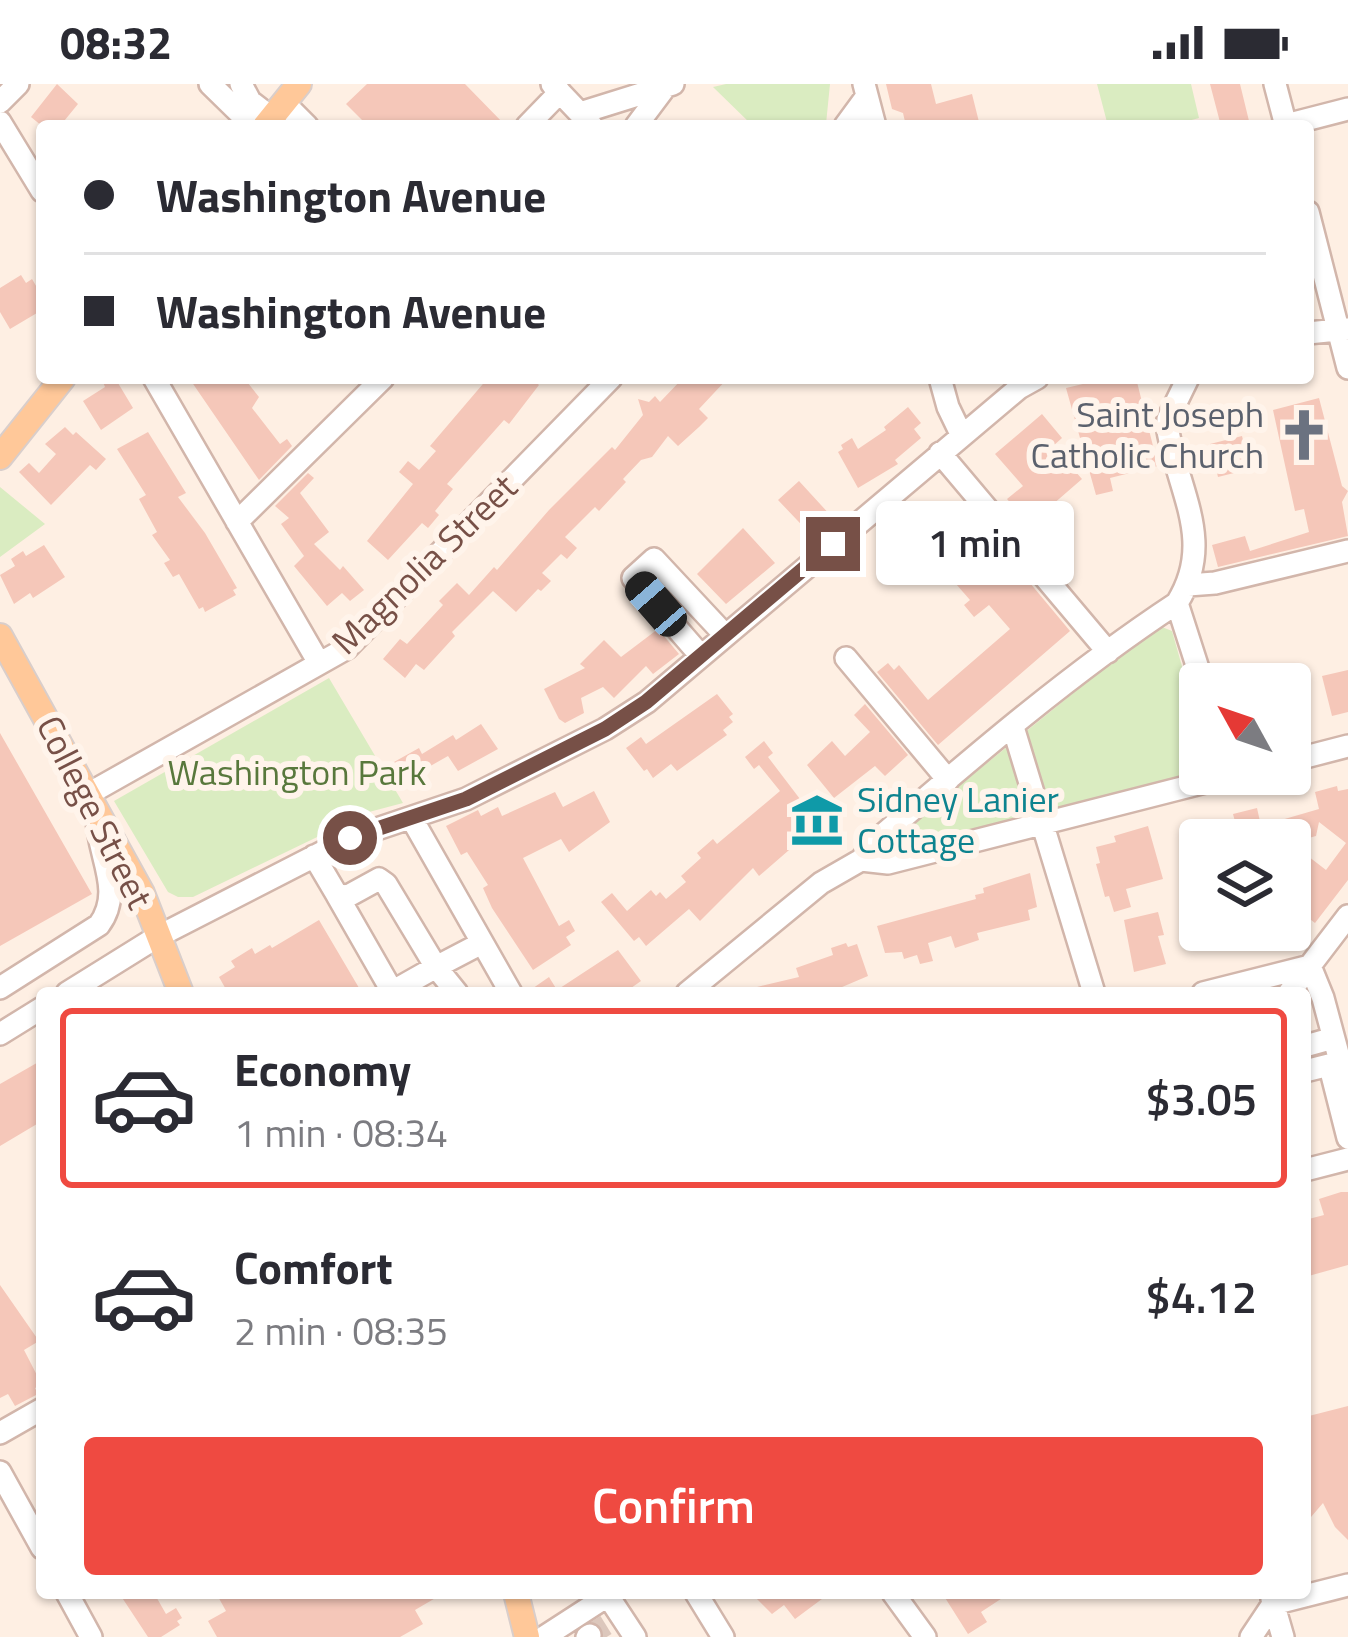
<!DOCTYPE html>
<meta charset="utf-8">
<style>
:root{--surface:#fff;--page:#f2f2f3;--text:#2b2b33;--muted:#7c7c81;--line:#e1e1e2;--accent:#ef4a41}
body{margin:0;font-family:"Titillium Web",sans-serif;background:var(--page);color:var(--text);height:100vh;display:flex;flex-direction:column;font-size:45px;white-space:nowrap}
*{box-sizing:border-box;margin:0}
p{font-size:39px;color:var(--muted)}
.icon{flex:none;width:66px;height:66px;fill:none;stroke:currentColor;stroke-width:2;stroke-linecap:round;stroke-linejoin:round}
.map{position:relative;flex:1;overflow:hidden}
.panel{position:absolute;left:36px;top:903px;width:1275px;height:612px;display:flex;flex-direction:column;background:var(--surface);border-radius:12px;box-shadow:0 3px 9px #0004}
.panel>*{flex:none}
.top-card{position:absolute;left:36px;top:36px;width:1278px;height:264px;border-radius:12px;box-shadow:0 3px 9px #0004;display:grid;align-content:center;height:264px;padding:0 48px;background:var(--surface)}
.needle{width:78px;rotate:310deg}
.fabs{position:absolute;left:1179px;top:579px;display:grid;gap:24px}
.fabs a{display:grid;place-items:center;width:132px;height:132px;border-radius:12px;background:var(--surface);box-shadow:0 3px 9px #0004;font-size:60px}
.end{position:absolute;width:54px;height:54px;margin:-27px;border:15px solid #775047;background:#fff;box-shadow:0 0 0 6px #fff}
.from{border-radius:50%}
.bubble{position:absolute;height:84px;border-radius:12px;background:var(--surface);box-shadow:0 3px 9px #0004;font-size:39px;font-weight:600;line-height:84px;text-align:center}
.car{position:absolute;width:36px;height:72px;margin:-36px -18px;border-radius:15px;box-shadow:0 0 9px 3px #0007;background:linear-gradient(#222 24%,#8ab4d8 0 40%,#222 0 76%,#8ab4d8 0 86%,#222 0)}
.top-card b{display:flex;align-items:center;gap:42px;height:114px;font-size:45px}
.top-card b+b{border-top:3px solid var(--line)}
.top-card i{width:30px;height:30px;background:var(--text)}
ul{padding:21px 0 0;list-style:none}
li{display:flex;align-items:center;gap:36px;height:180px;margin:0 24px 18px;padding:0 24px;border:6px solid transparent;border-radius:12px}
li div{flex:1}
li b{display:block;font-size:45px}
li em{font-style:normal;font-weight:600}
li.active{border-color:var(--accent)}
li>.icon{width:108px;height:108px;stroke-width:1.5}
.cta{display:flex;gap:24px;margin-top:auto;padding:24px 48px}
.cta a{flex:1;height:138px;border-radius:12px;background:var(--accent);color:#fff;font-size:48px;font-weight:600;line-height:138px;text-align:center}
.status{display:flex;justify-content:space-between;align-items:center;height:84px;padding:0 60px;background:var(--surface);direction:ltr}
.status svg{height:33px;fill:currentColor}
.map>svg:first-child{display:block}
.green{fill:#daecc1}
.building{fill:#f5c7b9;fill-rule:evenodd}
.lines{fill:none;stroke-linecap:round;stroke-linejoin:round}
.minor-tunnel{stroke:#dcc7bc;stroke-width:21;stroke-dasharray:21 10;stroke-linecap:butt}
.minor-casing{stroke:#d2b6ab;stroke-width:26}
.major-casing{stroke:#d9cecb;stroke-width:28}
.minor{stroke:#fff;stroke-width:21}
.major{stroke:#ffc899;stroke-width:24}
.route{stroke:#775047;stroke-width:15}
.labels{text-anchor:middle;stroke-width:12;stroke-linejoin:round;paint-order:stroke}
.worship-label{font-size:36px;fill:#5b616d;stroke:#fff4eb;text-anchor:end}
.street-label{font-size:36px;fill:#775047;stroke:#fff4eb}
.park-label{font-size:36px;fill:#58783c;stroke:#fff4eb}
.culture-label{font-size:36px;fill:#0d838f;stroke:#fff4eb;text-anchor:start}
</style>
<div class="status"><b>08:32</b><svg viewBox="0 0 49 12"><path d="M0 12V9h3v3zM5 12V6h3v6zM10 12V3h3v9zM15 12V0h3v12zM26 1h20v11H26zM47 4h2v5h-2z"/></svg></div>
<div class="map">
<svg width="1348" height="1553" viewBox="0 0 1348 1553">
<rect width="100%" height="100%" fill="#feefe3"/>
<path class="green" d="M726,0h104l-4,40 -73,2 -40,-39z
M1097,0h94l8,34 -30,8h-61z
M0,403l45,37 -45,33z
M1157,541l15,6 28,99v41l-325,83z
M329,594l74,125 -34,9 -176,85h-15l-10,-5 -54,-91z"/>
<path class="building" d="M57,0l21,20 -18,22h-18l-11,-9z
M367,0h98l41,42h-138l-22,-22z
M886,0h45l5,20 36,-10 8,32h-74l-3,-13 -11,-4z
M1210,0h30l9,37 -28,5z
M21,191l5,8 6,-4 10,17v14l-32,19 -10,-17v-24z
M110,294h5l18,30 -32,22 -18,-29 22,-14 -2,-5z
M189,294h55l15,19 -7,11 28,36 7,-5 5,7 -33,34z
M488,294h43l8,7 -30,39 -5,-4 -57,64 6,5 -18,22 4,4 -11,13 -6,-5 -34,37 -21,-19 46,-57 -14,-12 9,-11 11,9 17,-19 -6,-5z
M683,294h45l-29,31 9,9 -9,9 -21,19 -10,-10 -16,21 -11,3 -18,19 3,3 -27,29 -4,-4 -30,30 12,11 -10,11 -6,-5 -19,19 9,8 -10,10 -3,-2 -22,23 -23,-21 -41,41 3,4 -31,34 -8,-6 -11,14 -22,-19 17,-20 7,5 36,-39 -4,-4 18,-18 12,12 25,-28 3,3 52,-60 63,-63 3,3 28,-35 -5,-16 11,3 6,-6 5,6z
M1108,294h28l22,88 -48,12 3,13 -17,4 -30,-107z
M1319,314l23,88 6,5 -6,11 6,34 -130,31 -6,-22 33,-9 5,15 59,-19 -5,-23 -9,2 -22,-101z
M908,323l13,16 -7,6 7,9 -26,22 3,4 -40,24 -20,-36 5,-3 -2,-4 11,-7 6,11 28,-19 -2,-3z
M1042,330l20,24 -9,8 29,33 -53,46 -22,-26 16,-13 -28,-32z
M65,343l8,8 3,-3 30,27 -10,11 -6,-5 -39,40 -32,-33 10,-9 10,10 17,-19 -11,-10z
M148,348l38,61 -8,4 27,36 32,55 -4,2 3,5 -31,17 -2,-5 -4,2 -20,-35 -6,3 -9,-14 6,-3 -18,-25 5,-3 -18,-33 7,-4 -29,-46z
M1242,352l8,33 -32,8 -8,-33z
M308,389l6,5 -14,15 29,39 -15,12 26,26 3,-4 21,24 -14,11 -8,-8 -15,13 -33,-40 10,-10 -23,-32 8,-6 -14,-12z
M799,397l33,36 -5,5 4,4 -15,14 -38,-40z
M743,444l32,35 -49,41 -29,-30z
M44,461l21,32 -32,21 -3,-5 -16,11 -14,-29 15,-9 -4,-7 12,-8 3,5z
M999,462l71,85 -132,114 -61,-73 11,-9 6,7 5,-5 29,35 82,-71 -21,-24 -15,12 -10,-12 6,-5 -14,-16z
M658,545l21,25 -26,20 -7,-8 -32,32 -11,-11 -22,11 3,15 -19,10 -6,-4 -15,-30 41,-21 -5,-4 24,-24 17,17z
M1348,586v42l-16,4 -10,-40z
M717,610l16,20 -4,3 4,5 -10,8 4,5 -50,36 -6,-7 -18,14 -6,-9 -3,2 -18,-23 15,-11 5,7z
M865,620l43,51 -23,21 -10,-10 -41,32 -27,-33 25,-24 13,15 25,-24 -16,-17z
M481,640l17,25 -40,22 -10,-15 -44,25 -10,-19 25,-14 3,6 31,-19 3,5z
M0,649l92,161 -92,52z
M764,657l9,12 -5,4 51,67 -60,52 -6,-8 -53,53 -11,-12 -43,37 -7,-9 -5,4 -33,-39 11,-9 15,18 24,-21 5,6 4,-4 6,7 20,-17 -5,-6 20,-18 -4,-5 16,-14 4,5 63,-53 -21,-26 -5,4 -9,-12z
M1337,702l1,5 10,-2v91l-33,43 -17,-13 -8,-36v-34h-96l-3,-14 19,-4 3,13 24,-6 -4,-15 24,-6 4,18 58,-17 -4,-17zM1319,738l27,21 -20,27 -35,-27 25,-7z
M594,707l16,31 -41,30 -8,-13 -38,19 36,68 10,-6 6,11 -9,6 5,8 -38,25 -41,-62 -9,-20 5,-3 -21,-33 -6,3 -15,-29 32,-16 3,6 17,-9 4,9 53,-24 8,15z
M1148,742l15,53 -37,10 5,18 -17,5 -5,-16 -4,1 -9,-33 4,-1 -4,-16 20,-5 -2,-6z
M1030,789l7,34 -9,3 2,10 -53,13 2,7 -24,8 -4,-12 -23,7 5,18 -13,3 -3,-9 -13,4 -2,-7 -17,1 -8,-27 99,-27 -1,-4 9,-2 -1,-5z
M1158,828l6,23 -6,1 8,28 -32,8 -10,-52z
M319,836l43,73h-134l-9,-16 16,-10 -4,-6 21,-13 3,6 15,-9 2,3z
M846,859l2,4 9,-3 11,32 -40,17h-74l-1,-5 46,-11 -3,-9 37,-13 -2,-7z
M618,866l23,31 -17,12h-16l-4,-5 -8,5h-70l23,-16 8,13z
M42,976v61l-42,25v-62z
M1341,1108h7v73l-43,12v-57l19,-5 -5,-16z
M0,1201l39,56 -15,9 18,35 -7,3 3,6 -23,12 -7,-12 -8,4z
M1348,1322v134l-13,-13 -12,-24 -18,21v-107z
M119,1509h35l12,21 10,-6 6,10 -5,3 3,4 -19,12h-13z
M216,1509h42l3,5 7,-5h176l-29,17 8,14 -23,13h-183l-9,-16 18,-10z
M751,1509h79l-35,26 -11,-14 -12,9z
M942,1509h68l-29,19 6,10 -19,12z"/>
<g class="lines">
<path class="minor-tunnel" d="M590,1551l16,-10"/>
<g class="minor-casing">
<path id="minor" d="M210,0l43,42
M241,0l9,17 22,17
M552,0l40,42
M864,0l11,42
M1275,0l11,42
M0,18l18,-18
M284,19l23,23
M580,29l93,-29
M0,38l42,69
M527,42l33,-34
M636,42l30,-40
M845,42l22,-30
M1282,42l66,-17
M1308,128l40,156
M1308,249l40,-4
M154,294l165,285
M940,294l8,29 14,29
M1188,294l-20,41v12c11,63 47,111 9,172l26,81
M940,369l168,199
M237,438l146,-144
M1188,501l27,-2 133,-32
M701,572l-68,-78 21,-19 71,76
M846,574l102,122
M1013,643l81,266
M1290,677l58,-15
M90,709l257,-145 264,-270
M412,735l99,174
M314,772l23,39 11,1 31,-17 7,5 50,83 44,-23
M861,776l27,3 349,-89
M337,811l51,89v9
M0,904l99,-63c26,-35 -3,-71 -2,-110
M67,909l90,-56 193,-99 116,-39 139,-70 42,-27 372,-314 18,-10
M390,909l46,-26 21,26
M687,909l134,-110 40,-23 17,-21c95,-82 194,-167 299,-236
M1203,909l107,-27 13,32 25,93
M1289,909l59,-77
M0,950l42,-26
M1305,962l18,-5
M1305,987l24,-6
M1332,991l16,63
M1305,1086l43,-11
M0,1349l42,-24
M0,1388l42,76
M67,1509l24,44
M696,1509l27,44
M893,1509l32,44
M608,1512l27,41
M1272,1515l11,38
M544,1553l68,-44
M587,1553l3,-2
M1251,1553l22,-33 75,-19"/>
</g>
<g class="major-casing">
<path id="major" d="M265,42l34,-42
M0,373l63,-79
M0,552l142,257 39,100
M516,1509l11,44"/>
</g>
<use href="#minor" class="minor"/>
<use href="#major" class="major"/>
</g>
<g class="lines">
<path class="route" d="M350,754l116,-39 139,-70 41,-27 187,-158"/>
</g>
<defs>
<g id="church-bare" transform="scale(4.14)"><path d="M-1.2-6h2.4v3.5h3.3v2.4h-3.3V6h-2.4V-.1h-3.3v-2.4h3.3Z" fill="#6b7280" stroke="#fff4eb" stroke-width="2.5" paint-order="stroke"/></g>
<g id="museum-bare" transform="scale(4.14)"><path d="M0-6L6-3V-2H-6V-3ZM-5-1h2V3h-2ZM-1-1h2V3h-2ZM3-1h2V3H3ZM-6 4H6V6H-6Z" fill="#0f9aa8" stroke="#fff4eb" stroke-width="2.5" paint-order="stroke"/></g>
</defs>
<g fill-rule="evenodd">
<use href="#church-bare" x="1304" y="351"/>
<use href="#museum-bare" x="817" y="736"/>
</g>
<g class="labels">
<g class="worship-label">
<text x="1264" y="343">Saint Joseph<tspan x="1264" dy="41">Catholic Church</tspan></text>
</g>
<g class="street-label">
<text transform="translate(424 480) rotate(-44)" y="13">Magnolia Street</text>
<text transform="translate(95 728) rotate(63)" y="13">College Street</text>
</g>
<g class="park-label">
<text x="297" y="701">Washington Park</text>
</g>
<g class="culture-label">
<text x="857" y="728">Sidney Lanier<tspan x="857" dy="41">Cottage</tspan></text>
</g>
</g>
</svg>
<div class="fabs">
<a><svg class="needle" viewBox="-14 -14 28 28"><path d="M0-13l5 13h-10z" fill="#e53935"/><path d="M0 13l5-13h-10z" fill="#7c7c81"/></svg></a>
<a><svg class="icon" aria-label="layers" viewBox="0 0 24 24"><path d="M12 4l9 5-9 5-9-5zM3 14l9 5 9-5"/></svg></a>
</div>
<i class="end from" style="left:350px;top:754px"></i>
<i class="end" style="left:833px;top:460px"></i>
<div class="bubble" style="left:876px;top:417px;width:198px">1 min</div>
<i class="car" style="left:656px;top:520px;rotate:319deg"></i>
<div class="top-card">
<b><i class="from"></i>Washington Avenue</b>
<b><i></i>Washington Avenue</b>
</div>
<section class="panel">
<ul>
<li class="active"><svg class="icon" aria-label="car" viewBox="0 0 24 24"><path d="M5 17H2v-5l4-1 3-4h7l3 4 3 1v5h-3M9 17h6M6 11h13"/><circle cx="7" cy="17" r="2"/><circle cx="17" cy="17" r="2"/></svg><div><b>Economy</b><p>1 min · 08:34</p></div><em>$3.05</em></li>
<li><svg class="icon" aria-label="car" viewBox="0 0 24 24"><path d="M5 17H2v-5l4-1 3-4h7l3 4 3 1v5h-3M9 17h6M6 11h13"/><circle cx="7" cy="17" r="2"/><circle cx="17" cy="17" r="2"/></svg><div><b>Comfort</b><p>2 min · 08:35</p></div><em>$4.12</em></li>
</ul>
<div class="cta"><a>Confirm</a></div>
</section>
</div>
